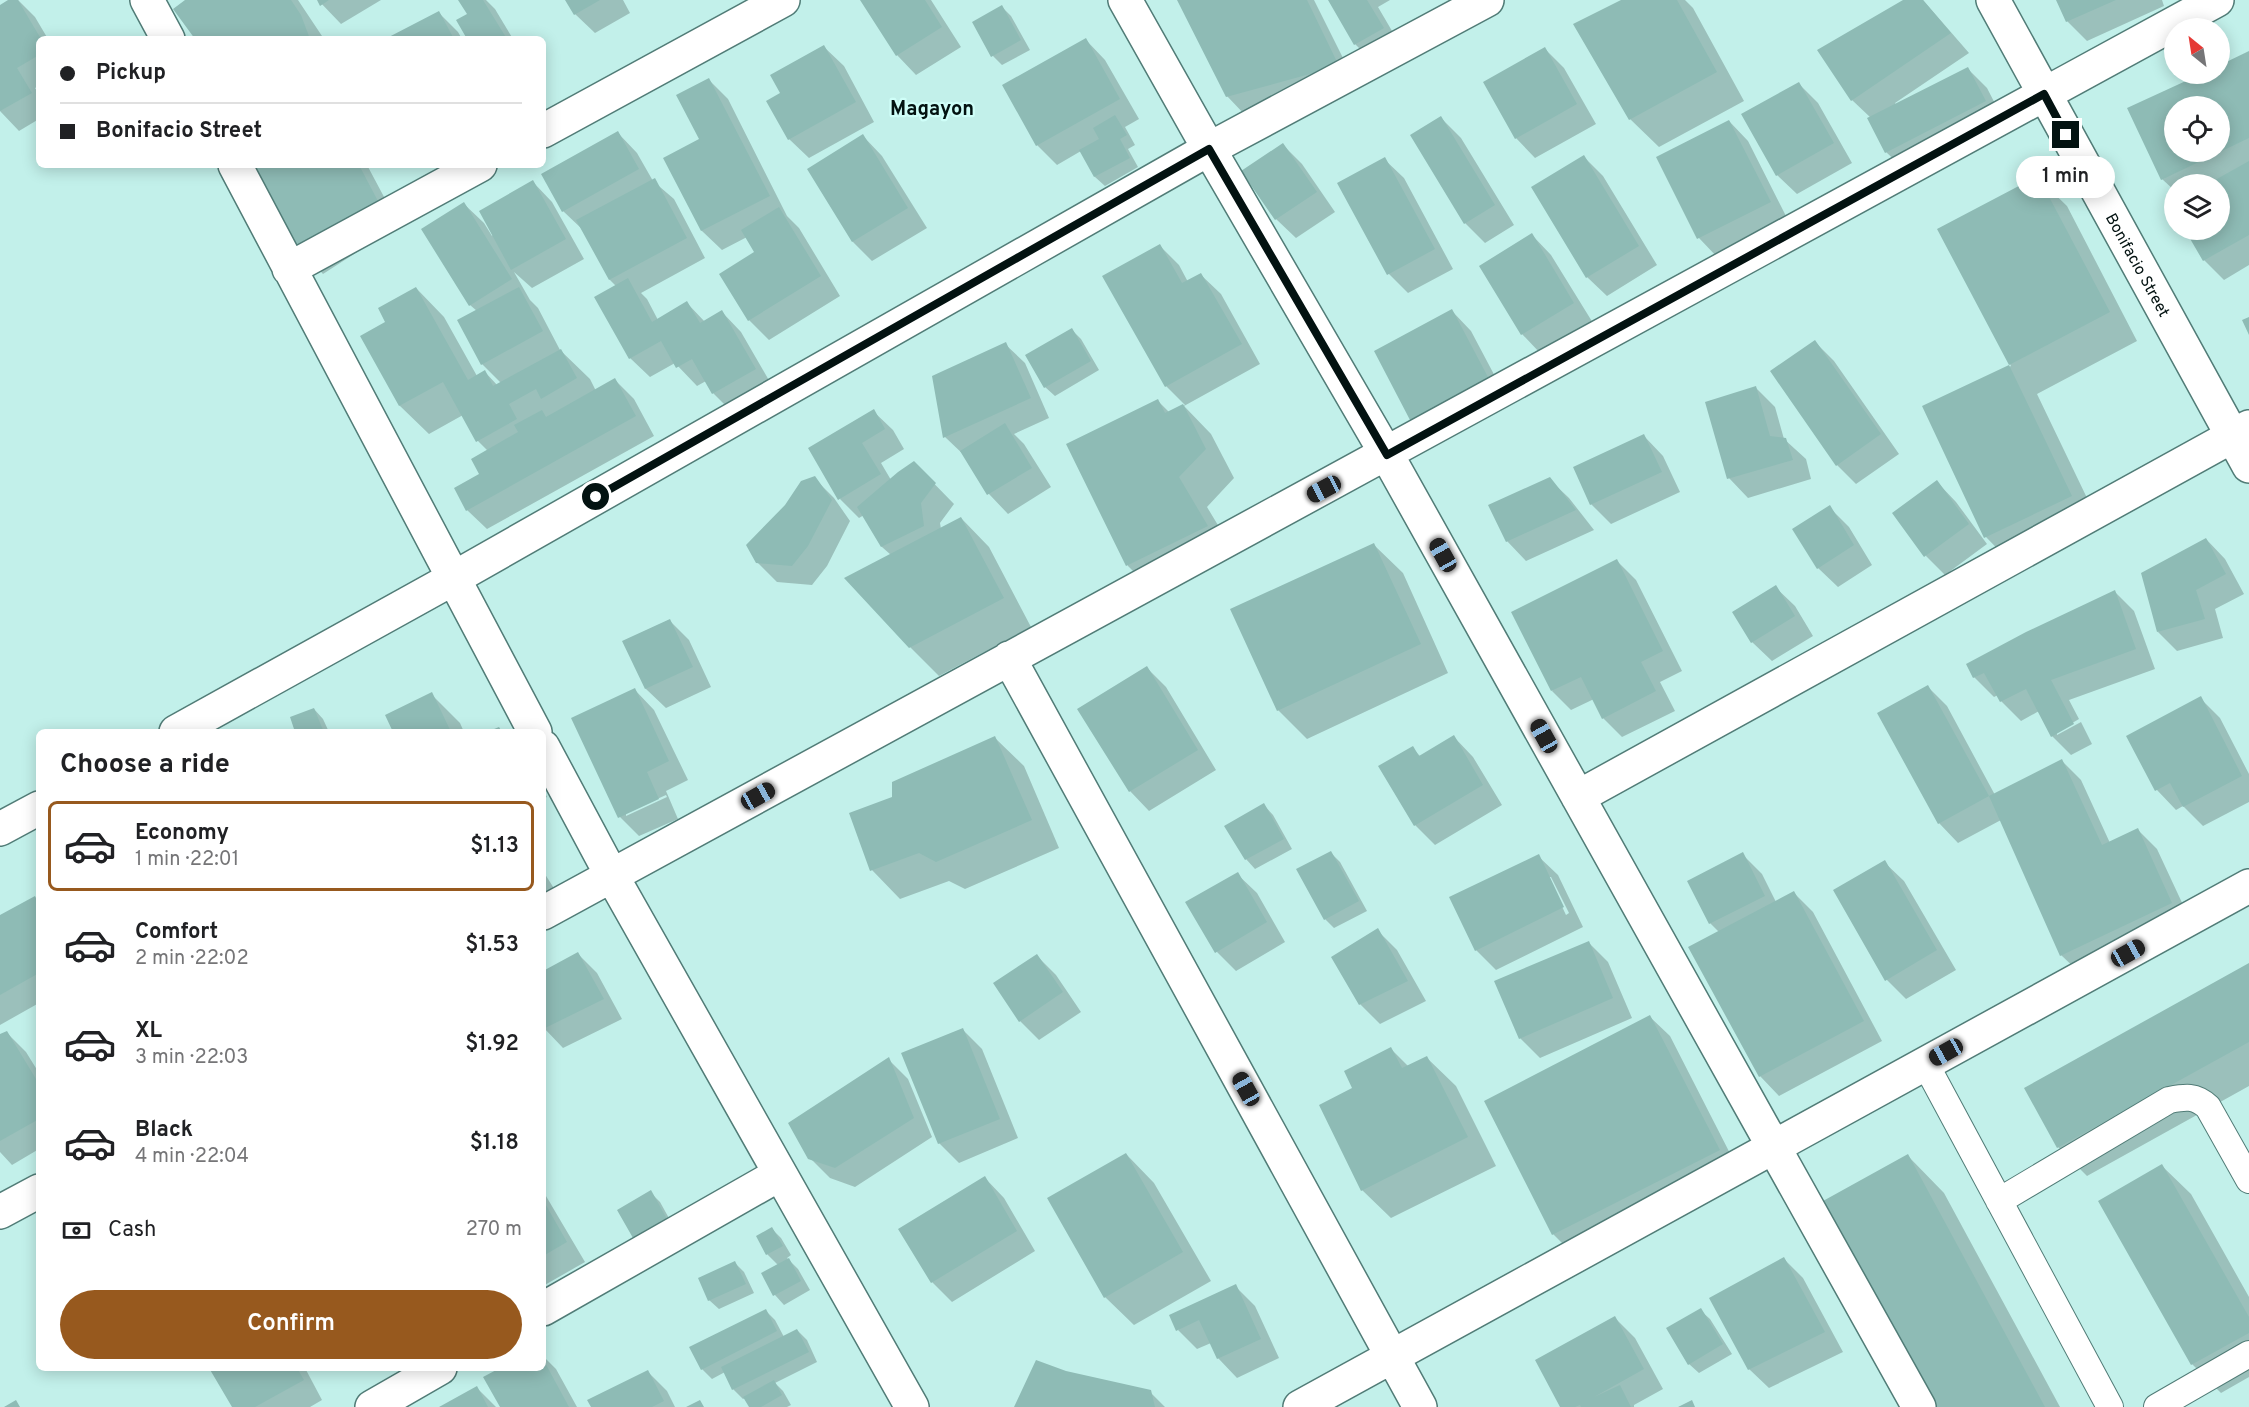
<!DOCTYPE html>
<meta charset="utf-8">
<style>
:root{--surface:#fff;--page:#f6f6f6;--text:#202124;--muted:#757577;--line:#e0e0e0;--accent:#97591e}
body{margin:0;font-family:Overpass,sans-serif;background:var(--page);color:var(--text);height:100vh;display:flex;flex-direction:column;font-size:22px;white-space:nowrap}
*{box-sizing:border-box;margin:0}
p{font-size:20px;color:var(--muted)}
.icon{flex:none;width:33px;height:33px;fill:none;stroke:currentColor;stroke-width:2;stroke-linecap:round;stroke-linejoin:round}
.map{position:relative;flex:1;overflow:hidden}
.drawer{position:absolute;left:36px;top:729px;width:510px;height:642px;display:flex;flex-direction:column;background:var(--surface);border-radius:9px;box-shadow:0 3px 15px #0003}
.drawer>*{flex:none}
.banner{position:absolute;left:36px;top:36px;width:510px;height:132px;border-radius:9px;box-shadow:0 3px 15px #0003;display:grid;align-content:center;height:132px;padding:0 24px;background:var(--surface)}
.needle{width:39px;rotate:330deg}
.buttons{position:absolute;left:2164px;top:18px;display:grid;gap:12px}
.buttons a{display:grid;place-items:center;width:66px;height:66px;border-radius:50%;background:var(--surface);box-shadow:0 3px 15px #0003;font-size:30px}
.end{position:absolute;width:27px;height:27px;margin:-14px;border:8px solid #031211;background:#fff;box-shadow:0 0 0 3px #fff}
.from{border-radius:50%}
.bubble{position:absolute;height:42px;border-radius:21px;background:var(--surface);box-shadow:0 3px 15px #0003;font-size:20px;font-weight:600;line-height:42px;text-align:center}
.car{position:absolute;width:18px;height:36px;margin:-18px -9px;border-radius:8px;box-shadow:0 0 4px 2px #0007;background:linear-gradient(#222 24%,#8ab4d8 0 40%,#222 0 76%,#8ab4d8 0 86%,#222 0)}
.banner b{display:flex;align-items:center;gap:21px;height:57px;font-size:22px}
.banner b+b{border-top:2px solid var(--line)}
.banner i{width:15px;height:15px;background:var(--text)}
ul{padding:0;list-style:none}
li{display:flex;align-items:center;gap:18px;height:90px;margin:0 12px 9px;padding:0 12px;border:3px solid transparent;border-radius:9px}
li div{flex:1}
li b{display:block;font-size:22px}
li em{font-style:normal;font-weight:600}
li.selected{border-color:var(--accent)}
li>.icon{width:54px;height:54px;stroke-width:1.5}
h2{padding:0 24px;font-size:27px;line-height:72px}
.pay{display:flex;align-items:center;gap:15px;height:66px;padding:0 24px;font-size:22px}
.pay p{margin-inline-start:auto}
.cta{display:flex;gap:12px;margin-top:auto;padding:12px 24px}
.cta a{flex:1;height:69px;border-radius:36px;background:var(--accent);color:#fff;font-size:24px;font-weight:600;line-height:69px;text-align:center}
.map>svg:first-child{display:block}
.shadow{fill:#0003;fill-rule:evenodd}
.building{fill:#8ebbb5;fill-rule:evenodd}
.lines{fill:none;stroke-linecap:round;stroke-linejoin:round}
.service-casing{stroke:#517c77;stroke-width:28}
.minor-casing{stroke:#517c77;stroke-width:36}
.tertiary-casing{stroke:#517c77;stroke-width:36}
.service{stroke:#fff;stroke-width:26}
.minor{stroke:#fff;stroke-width:33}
.tertiary{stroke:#fff;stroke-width:33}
.route{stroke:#031211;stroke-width:8}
.labels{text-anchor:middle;stroke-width:4.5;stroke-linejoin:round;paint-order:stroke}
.street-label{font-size:16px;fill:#031211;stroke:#cffef8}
.quarter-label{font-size:20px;font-weight:bold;fill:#031211;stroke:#cffef8}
</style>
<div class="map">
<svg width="2249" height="1407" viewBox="0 0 2249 1407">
<rect width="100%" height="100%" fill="#c2f0ea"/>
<path class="shadow" d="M11,0h7l17,17 13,22h-9v47l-4,2 4,6v25l-20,12 -19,-20v-105z
M188,0h110l26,39h-127z
M318,0h63l-40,24z
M460,0h26l9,9 18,30h-44v-25z
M567,0h56l7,13 -35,20 -20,-19z
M862,0h69l30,47 -45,28 -19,-20z
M1178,0h136l43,86 -111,30 -19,-20z
M1330,0h60l-12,7 24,41 -27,16 -20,-20z
M1625,0h60l8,8 51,93 -85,46 -29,-28z
M1906,0h17l46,53 -74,50 1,2 72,-36 19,19 17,33 -98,50 -20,-19 -15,-34 -19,-18z
M2057,0h105l2,6 -77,35 -20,-20z
M1002,7l9,9 19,34 -28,15 -9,-9z
M439,13l19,19 4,7h-74z
M1086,40l19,20 34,59 -14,8 10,18 -7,4 10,18 -33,19 -10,-9 -14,-26 -24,14 -20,-20 -32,-60z
M824,47l20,19 30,56 -65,36 -20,-19 -7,-46z
M1545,49l19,19 32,56 -61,34 -19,-20z
M2249,53v212l-25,15 -20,-20 -17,-30h33v-46h-45v7l-13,-12 -33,-70 76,-35h15v-8zM2175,106h45v46h-45z
M709,80l19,19 59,117 12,12 41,68 -71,44 -20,-20 -28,-45 35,-22 -9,-16 -25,13 -20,-19 -37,-72 36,-19z
M1799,84l19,19 34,60 -55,31 -20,-19z
M1441,118l20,20 53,87 -29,18 -20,-20 -53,-87z
M1729,121l19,20 41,81 -71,36 -19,-20 -41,-81z
M618,133l19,20 16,28 21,18 31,59 -64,35 6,6 11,21 29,-17 18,19 17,-10 19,20 33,57 -41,24 -20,-20 -7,-12 -9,5 -22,-23 -25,14 -20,-19 -14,-72 -6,-6 -27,-50 -20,-19z
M863,136l19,20 45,72 -55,33 -19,-19 -44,-73z
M1283,145l19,19 33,48 -39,26 -20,-19z
M1584,157l19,19 54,89 -50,31 -20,-19z
M1384,159l20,19 49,91 -45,24 -19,-19z
M253,165h114l32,60 -76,49 -19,-20z
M2038,178l29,28 70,135 -100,53 63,131 -86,41 -28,-29 -62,-130 87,-41 -72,-136z
M533,182l19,20 32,57 -52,29 -18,-16 16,28 8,8 22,42 30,29 6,12 19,-11 19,19 20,37 -167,93 -20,-19 14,-36 7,-23 -10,-10 -15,-26 -34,19 -29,-28 -38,-69 25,-15 29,-34 28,29 33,59 8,-4 13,14 4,-2 -20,-20 -23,-43 18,-10 -7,-6 -6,-101 20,19 8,13z
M1532,235l19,20 42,68 -52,31 -19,-20z
M1159,245l20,20 9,17 13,-7 20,19 39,70 -76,42 27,28 23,44 -27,29 29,48 -80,39 -28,-28 -60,-121 90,-44 11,11 16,-7 -19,-19z
M1452,311l19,20 36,68 -76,39 -20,-19z
M1072,330l9,9 18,31 -44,26 -10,-9z
M1815,342l19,19 65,93 -43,30 -19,-19z
M1005,344l20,19 24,55 -35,16 10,10 27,43 -43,27 -19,-20 -24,-38 -20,-19 -11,-60z
M1756,388l19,19 9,32 22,20 5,20 -63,19 -19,-20z
M873,411l20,19 11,19 -23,14 10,17 23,-17 40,41 -14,19 1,6 20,-11 28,29 42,80 -92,49 -29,-29 -19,-92 -9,-8 -18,-32 -5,3 -19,-19z
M1644,436l19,20 17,36 -69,32 -20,-20z
M814,478l20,20 16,23 -23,45 -15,19 -35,-3 -20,-20z
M1549,479l20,19 25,32 -68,31 -19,-20z
M1937,482l19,20 31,42 -42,31 -19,-19z
M1829,507l20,20 23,38 -34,22 -20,-19z
M2206,539l19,20 19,35 -29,15 8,29 -46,13 -19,-19z
M1374,545l29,28 45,100 -141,66 -29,-29z
M1616,560l20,20 46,91 -22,11 15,29 -53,26 -19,-19 -9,-19 -23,11 -19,-19z
M1775,587l20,19 18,30 -41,25 -20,-19z
M2115,592l19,19 21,58 -86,31 10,19 -22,13v3l24,-13 11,22 -21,11 -19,-19 -13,-25 -18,10 -20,-20 -3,-6 -4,2 -20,-20z
M669,620l20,20 22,47 -45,21 -20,-19 -22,-48z
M1147,668l19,19 50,83 -67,41 -19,-20z
M1928,687l19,19 48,89 67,-34 19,19 29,63 28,-13 19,19 34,73 -110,52 -20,-19 -60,-135 -43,23 -19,-20z
M635,690l19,20 34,70 -22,11 12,28 -39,17 -19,-19zM666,795l1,2 -41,19v-3z
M431,694l29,29 4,9h-70z
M2200,698l20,20 29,56v28l-46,24 -20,-20 -7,4 -19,-20 -29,-53z
M314,709l9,10 6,13h-32z
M1454,737l19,20 29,48 -67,40 -20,-20 -34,-59 31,-18 9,9z
M995,738l29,28 35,82 -94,41 -16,-8 -49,18 -28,-29 21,-71z
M543,789l4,8 -4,2z
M1264,805l9,10 19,34 -37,20 -9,-10z
M1331,853l9,9 27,49 -33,17 -9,-9z
M1742,854l20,20 14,28 18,-9 19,19 69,129 -103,55 -19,-20 -41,-144 -9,-9 -21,-41z
M1538,856l20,19 25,52 -87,43 -20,-20zM1548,877h3l18,36 -3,2z
M1884,862l20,19 52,89 -50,29 -19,-19z
M543,871l19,30 -19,12z
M1237,874l20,19 28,49 -49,29 -19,-19z
M34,898l5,4v101l-39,22v-108z
M1377,930l20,20 29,51 -46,23 -20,-20z
M1588,942l20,20 24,56 -92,40 -20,-20z
M578,954l19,19 25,46 -59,29 -20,-21v-55z
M1037,956l19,19 25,37 -42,28 -19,-19z
M2249,965v121l-162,90 -29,-29 -32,-59z
M1650,1017l20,19 68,133 -165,85 -20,-20z
M962,1029l20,20 36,89 -59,25 -20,-20z
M6,1032l20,20 13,21v76l-27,16 -12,-13v-116z
M1391,1049l18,18 18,-9 29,28 40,80 -105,52 -29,-28 -8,-101z
M888,1059l20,20 24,58 -77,50 -25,-9 -20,-20z
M1126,1154l28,29 57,98 -77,44 -29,-28z
M1908,1156l36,37 116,214h-124z
M2162,1166l29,28 58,103v80l-28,16 -29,-29z
M985,1178l19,20 31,53 -83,51 -20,-20z
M543,1191l42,71 -42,24z
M650,1192l10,10 15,27 -31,18 -9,-10 -16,-27z
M772,1229l9,9 10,17 -4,3 11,11 12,21 -26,15 -9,-10 3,-30 -11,-11z
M1784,1259l19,19 40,74 -74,36 -20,-19z
M735,1263l9,9 10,21 -35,16 -10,-9z
M1235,1286l20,20 24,52 -42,20 -19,-20 -7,-15 -14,6 -19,-19z
M1700,1310l10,9 22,35 -33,19 -10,-9z
M766,1311l9,9 9,17 13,-7 10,10 10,22 -42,21 8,8 8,14 -4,2h-36l-6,-9 -2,1 -10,-10 -8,-17 -13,7 -10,-10 -11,-21z
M1615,1318l20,20 28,51 -29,16v2h-72z
M543,1356l13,13 21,38h-76l2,-39h40z
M211,1368h94l17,32 -12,7h-77z
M648,1372l19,19 8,16h-83z
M1066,1373l84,19 15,15h-150z
M477,1388l19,19h-54z"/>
<path class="building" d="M8,0h10l23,39h-2v16l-22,13 15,25 -32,18v-106z
M185,0h106l10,15 9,24h-115l-22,-30z
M317,0h12l-9,6z
M458,0h25l24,39h-40l-11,-19 11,-6z
M565,0h35l-26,15z
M860,0h65l17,27 -46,29z
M1177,0h130l32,66 -113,31z
M1328,0h39l17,28 -30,17z
M1621,0h56l40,72 -88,48 -56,-96z
M1903,0h20l28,33 -100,68 -34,-51z
M2056,0h60l-50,22z
M1002,5l19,35 -30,17 -19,-35z
M439,11l15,28h-69z
M1086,38l34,61 -84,47 -34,-61z
M824,45l32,57 -68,38 -22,-39 14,-8 -10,-18z
M1545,47l32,57 -62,35 -32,-57z
M2249,51v87l-88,42 -34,-72 74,-34h19v-9zM2175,106h45v46h-45z
M1968,67l18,34 -101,52 -18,-35z
M709,78l61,118 -69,35 -38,-73 36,-19 -23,-44z
M1799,82l35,61 -58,33 -35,-62z
M1115,115l12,20 -7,4 10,19 -36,19 -15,-27 20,-11 -6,-11z
M1441,116l54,89 -31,19 -54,-89z
M1729,120l42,82 -74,37 -41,-82z
M618,131l21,38 -77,43 -21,-38z
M863,134l45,74 -56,34 -45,-73z
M1283,143l34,49 -42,28 -34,-49z
M1584,155l55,91 -53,32 -55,-91z
M1385,157l50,92 -48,26 -50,-92z
M2249,161v74l-46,26 -18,-31h35v-46h-12z
M251,165h108l21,40 -78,50z
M2038,176l72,136 -101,53 -72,-136z
M655,178l32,60 -78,42 -33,-60z
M533,180l33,59 -55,31 -32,-59z
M464,202l48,77 -43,27 -48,-77z
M779,207l42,69 -73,45 -29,-47 35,-22 -13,-22z
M1532,233l42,70 -53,32 -42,-69z
M1160,244l22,39 19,-10 41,71 -77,43 -63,-111z
M628,278l24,44 35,-21 13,22 22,-13 34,59 -44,25 -20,-35 -16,9 -15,-27 -32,18 -35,-62z
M416,287l52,93 17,-10 8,16 68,-37 16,29 -36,21 -5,-10 -27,15 8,15 -41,23 -33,-60 -44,24 -39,-70 25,-14 -7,-14z
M519,287l24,44 -62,34 -24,-45z
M1452,309l37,70 -79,41 -36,-69z
M2249,317v18l-7,-15z
M1072,328l19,33 -47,27 -19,-33z
M1815,340l66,94 -45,32 -66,-95z
M1006,342l25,56 -88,40 -11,-62z
M2009,365l63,131 -88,42 -62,-132z
M615,378l21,38 -170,95 -12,-23 25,-14 -8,-15 47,-27 -4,-7 28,-15 4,7z
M1756,386l14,50 16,2 7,22 -66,19 -22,-77z
M1158,399l7,14 18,-9 23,45 -27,28 29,49 -82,40 -60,-122z
M874,409l11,20 -23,14 19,31 -43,26 -30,-52z
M1005,423l27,45 -45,27 -27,-44z
M1644,434l18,38 -72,33 -17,-38z
M914,461l22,22 -15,20 3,23 -43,21 -24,-40 41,-35z
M815,476l17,24 -24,46 -16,20 -36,-3 -10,-18 39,-40 16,-24z
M1550,477l26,33 -70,32 -18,-37z
M1937,480l32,44 -45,33 -32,-44z
M1830,505l24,40 -37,24 -25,-40z
M961,517l43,81 -95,50 -65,-70z
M2206,538l20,36 -30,16 9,29 -48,13 -16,-59z
M1374,543l47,101 -144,67 -47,-102z
M1617,559l46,92 -22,11 15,29 -54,28 -21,-42 -30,14 -40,-79z
M1776,585l19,31 -44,27 -19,-31z
M2115,590l21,59 -85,31 23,44 -23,13 -25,-48 -26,13 -16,-29 -11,5 -7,-14 60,-32z
M670,619l23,48 -48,22 -23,-48z
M1147,666l51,84 -69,42 -52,-83z
M1928,685l61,111 -51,28 -61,-111z
M635,688l34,73 -22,11 12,27 -41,19 -47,-100z
M432,692l19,40h-58l-8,-17z
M2201,696l41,80 -59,31 -13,-24 -15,8 -29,-55z
M314,708l9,22 -5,2h-23l-5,-15z
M499,727l3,5h-15z
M1454,735l29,50 -69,41 -36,-60 35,-20 6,10z
M995,736l37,84 -96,42 -17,-9 -49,18 -21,-58 43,-16v-15z
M2062,759l40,86 36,-17 34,75 -112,53 -71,-160z
M1264,803l20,36 -39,21 -21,-34z
M1331,851l28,50 -35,19 -28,-51z
M1743,852l22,44 -56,28 -22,-43z
M1539,854l25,53 -89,44 -26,-54z
M1885,860l52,90 -52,31 -52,-91z
M1238,872l29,50 -52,31 -30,-51z
M1794,891l70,130 -105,56 -71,-130z
M35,896l4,8v69l-39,22v-80z
M1378,928l30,53 -49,24 -28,-48z
M1589,941l24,57 -94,41 -25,-58z
M578,952l26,47 -61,30v-58z
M1037,954l26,38 -44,30 -26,-39z
M2249,963v79l-192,106 -33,-60z
M1650,1015l70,135 -168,85 -68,-134z
M963,1028l37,91 -62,25 -37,-91z
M7,1031l32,53v35l-39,22v-107z
M1391,1047l11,21 25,-12 41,81 -107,54 -42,-86 33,-17 -8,-17z
M889,1057l25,61 -79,50 -27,-9 -20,-36z
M1126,1153l57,99 -79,46 -57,-100z
M1908,1154l137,253h-110l-112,-206z
M2162,1164l87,153v16l-58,32 -93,-164z
M985,1176l32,55 -86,52 -33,-54z
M651,1190l16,29 -34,19 -16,-28z
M543,1200l24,42 -24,14z
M772,1227l11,19 -17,9 -10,-19z
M1784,1257l41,75 -77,38 -39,-72z
M789,1258l12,23 -28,15 -12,-23z
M735,1261l11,23 -38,17 -10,-23z
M1236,1284l25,55 -44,20 -18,-39 -23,11 -7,-16z
M1701,1308l22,36 -35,21 -22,-37z
M766,1309l11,22 -76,39 -12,-23z
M1615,1316l29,53 -50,28 26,-12 11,22h-50l-1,-2 -5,2h-15l-25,-47z
M797,1329l12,23 -77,38 -11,-23z
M543,1359l26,48h-69l-17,-30 17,-9h43z
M1036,1360l30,11 85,19 4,17h-141z
M209,1368h88l7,12 -49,27h-23z
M648,1370l16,31 -12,6h-61l-4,-7z
M774,1380l8,15 -21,12h-12l-6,-10z
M477,1386l11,21h-49z
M16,1400l4,7h-16z
M700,1400l4,7h-18z
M1692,1400l3,7h-17z"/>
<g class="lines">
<g class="service-casing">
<path id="service" d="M1925,1063l185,344
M1999,1201l170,-101c16,-3 26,-5 39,7l41,73
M2157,1407l92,-53"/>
</g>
<g class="minor-casing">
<path id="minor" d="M147,0l21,39
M1125,0l84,149 178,306 532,952
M543,131l240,-131
M235,165l300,567
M289,269l191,-104
M1009,658l411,749
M176,732l278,-154 755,-429 278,-149
M543,747l69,129 300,531
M1578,797l671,-370
M0,829l39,-21
M543,913l1674,-913
M0,1212l39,-21
M543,1309l237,-135
M372,1407l68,-39
M1300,1407l949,-521"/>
</g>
<g class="tertiary-casing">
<g id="tertiary">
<path id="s1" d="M1993,0l256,466"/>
</g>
</g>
<use href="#service" class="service"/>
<use href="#minor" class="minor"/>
<use href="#tertiary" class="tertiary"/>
</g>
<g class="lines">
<path class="route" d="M596,497l613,-348 178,306 657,-361 22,41"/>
</g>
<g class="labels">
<g class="street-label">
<text dy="6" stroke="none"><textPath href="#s1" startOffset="302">Bonifacio Street</textPath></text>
</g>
<g class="quarter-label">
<text x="932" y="115">Magayon</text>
</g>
</g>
</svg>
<div class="buttons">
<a><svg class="needle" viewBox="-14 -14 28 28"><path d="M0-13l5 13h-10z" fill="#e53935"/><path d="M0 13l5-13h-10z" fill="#757577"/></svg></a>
<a><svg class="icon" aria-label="locate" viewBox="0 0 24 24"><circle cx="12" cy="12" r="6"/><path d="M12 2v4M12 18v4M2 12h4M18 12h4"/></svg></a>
<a><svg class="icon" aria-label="layers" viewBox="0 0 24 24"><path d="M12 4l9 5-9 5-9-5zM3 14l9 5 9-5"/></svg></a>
</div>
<i class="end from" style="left:596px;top:497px"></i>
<i class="end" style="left:2066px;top:135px"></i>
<div class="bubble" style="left:2016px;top:156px;width:99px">1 min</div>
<i class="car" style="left:1324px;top:489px;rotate:242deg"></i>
<i class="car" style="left:1443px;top:555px;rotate:331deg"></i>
<i class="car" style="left:1544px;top:736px;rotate:331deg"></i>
<i class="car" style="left:758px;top:796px;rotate:61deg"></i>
<i class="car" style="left:2128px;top:953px;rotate:61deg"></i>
<i class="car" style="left:1946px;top:1052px;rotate:241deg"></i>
<i class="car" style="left:1246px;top:1089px;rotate:331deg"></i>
<div class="banner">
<b><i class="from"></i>Pickup</b>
<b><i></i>Bonifacio Street</b>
</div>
<section class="drawer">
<h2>Choose a ride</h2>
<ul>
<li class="selected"><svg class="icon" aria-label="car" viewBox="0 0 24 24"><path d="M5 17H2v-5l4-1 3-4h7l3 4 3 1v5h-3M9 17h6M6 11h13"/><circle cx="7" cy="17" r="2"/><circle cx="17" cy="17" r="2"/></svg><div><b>Economy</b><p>1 min · 22:01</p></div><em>$1.13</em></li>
<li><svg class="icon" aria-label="car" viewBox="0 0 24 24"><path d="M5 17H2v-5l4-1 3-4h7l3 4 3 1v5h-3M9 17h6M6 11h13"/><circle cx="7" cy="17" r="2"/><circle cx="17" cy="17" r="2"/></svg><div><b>Comfort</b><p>2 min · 22:02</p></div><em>$1.53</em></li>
<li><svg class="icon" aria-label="car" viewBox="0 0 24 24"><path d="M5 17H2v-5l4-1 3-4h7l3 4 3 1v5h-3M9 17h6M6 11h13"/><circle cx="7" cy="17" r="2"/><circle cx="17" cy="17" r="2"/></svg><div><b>XL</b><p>3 min · 22:03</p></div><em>$1.92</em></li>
<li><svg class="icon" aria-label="car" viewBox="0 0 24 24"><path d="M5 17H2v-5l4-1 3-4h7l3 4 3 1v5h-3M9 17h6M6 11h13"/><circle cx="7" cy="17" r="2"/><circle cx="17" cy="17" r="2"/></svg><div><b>Black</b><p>4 min · 22:04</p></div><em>$1.18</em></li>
</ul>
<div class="pay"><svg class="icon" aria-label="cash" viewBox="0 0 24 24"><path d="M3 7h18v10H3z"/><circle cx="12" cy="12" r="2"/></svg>Cash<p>270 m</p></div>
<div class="cta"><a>Confirm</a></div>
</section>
</div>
